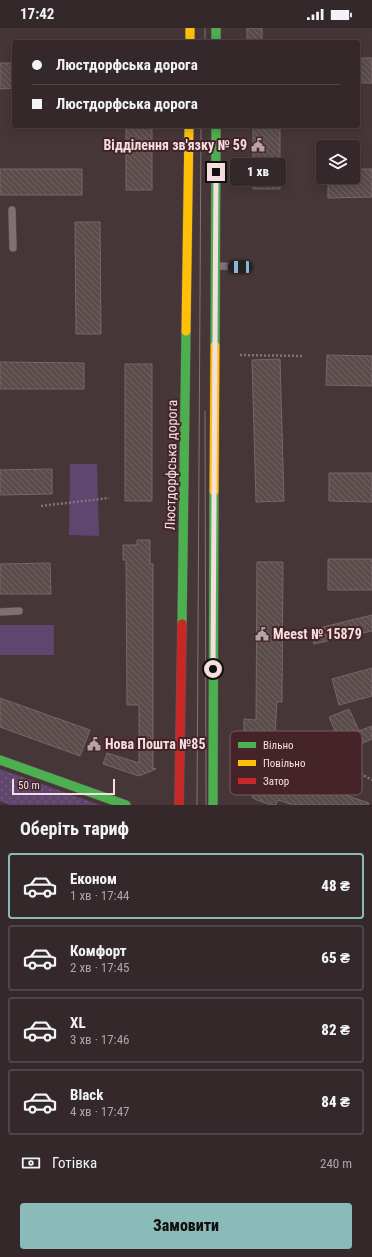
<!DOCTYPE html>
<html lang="uk">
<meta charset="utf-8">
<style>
:root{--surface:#35282a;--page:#403436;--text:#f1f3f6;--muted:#aaa6a8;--line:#4f4447;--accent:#8bbbb9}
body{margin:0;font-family:"Roboto Condensed",sans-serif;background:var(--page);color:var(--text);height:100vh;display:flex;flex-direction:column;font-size:15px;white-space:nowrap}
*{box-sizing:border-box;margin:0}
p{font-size:13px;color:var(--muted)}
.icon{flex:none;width:22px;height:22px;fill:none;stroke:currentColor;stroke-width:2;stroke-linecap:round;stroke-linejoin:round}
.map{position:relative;height:777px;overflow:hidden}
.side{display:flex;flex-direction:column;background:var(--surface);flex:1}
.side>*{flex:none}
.guide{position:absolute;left:12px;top:12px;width:348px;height:88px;border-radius:4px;box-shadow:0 2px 10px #0003,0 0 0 1px var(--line);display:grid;align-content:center;height:88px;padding:0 20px;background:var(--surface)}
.controls{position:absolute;left:316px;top:112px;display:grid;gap:8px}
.controls a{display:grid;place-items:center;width:44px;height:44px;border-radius:4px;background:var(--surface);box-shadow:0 2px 10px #0003,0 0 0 1px var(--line);font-size:20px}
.scale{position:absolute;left:12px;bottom:10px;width:103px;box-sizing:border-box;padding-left:4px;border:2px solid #f4dee0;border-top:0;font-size:11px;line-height:14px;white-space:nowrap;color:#f4dee0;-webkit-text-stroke:3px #442429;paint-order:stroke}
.end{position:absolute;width:18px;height:18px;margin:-9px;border:5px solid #f4dee0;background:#111;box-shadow:0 0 0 2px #111}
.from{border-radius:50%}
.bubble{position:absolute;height:28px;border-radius:4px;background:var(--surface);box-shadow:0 2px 10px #0003,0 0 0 1px var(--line);font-size:13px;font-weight:800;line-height:28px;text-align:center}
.car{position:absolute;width:12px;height:24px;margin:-12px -6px;border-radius:5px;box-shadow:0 0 3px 1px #0007;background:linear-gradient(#222 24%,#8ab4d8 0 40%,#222 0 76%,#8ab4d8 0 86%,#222 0)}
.guide b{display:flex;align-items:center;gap:14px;height:38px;font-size:15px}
.guide b+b{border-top:1px solid var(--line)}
.guide i{width:10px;height:10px;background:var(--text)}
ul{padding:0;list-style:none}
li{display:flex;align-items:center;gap:12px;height:66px;margin:0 8px 6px;padding:0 12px;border:2px solid var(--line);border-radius:4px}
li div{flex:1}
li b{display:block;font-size:15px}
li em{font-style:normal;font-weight:800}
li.active{border-color:var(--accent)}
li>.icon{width:36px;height:36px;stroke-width:1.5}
h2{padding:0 20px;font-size:18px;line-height:48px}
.pay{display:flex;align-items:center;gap:10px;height:44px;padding:0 20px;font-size:15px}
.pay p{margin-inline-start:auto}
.primary-button{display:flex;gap:8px;margin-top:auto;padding:8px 20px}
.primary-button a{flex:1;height:46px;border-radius:4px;background:var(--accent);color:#111;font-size:16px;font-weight:800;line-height:46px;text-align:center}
.status{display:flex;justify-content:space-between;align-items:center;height:28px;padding:0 20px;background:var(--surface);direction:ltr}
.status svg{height:11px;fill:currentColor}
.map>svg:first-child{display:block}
.grass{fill:url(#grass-dots)}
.park{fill:#60466f}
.building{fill:url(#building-back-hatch);stroke:#766767}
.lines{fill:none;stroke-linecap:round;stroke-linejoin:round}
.lane-casing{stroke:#645456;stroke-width:8}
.fast-casing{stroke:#645456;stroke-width:10}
.slow-casing{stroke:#645456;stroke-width:10}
.jam-casing{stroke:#645456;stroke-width:10}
.path{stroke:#827476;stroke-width:2.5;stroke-dasharray:2 2;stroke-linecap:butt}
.lane{stroke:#7f7173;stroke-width:7}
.fast{stroke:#4caf50;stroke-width:9}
.slow{stroke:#ffc107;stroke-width:9}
.jam{stroke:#c62828;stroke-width:9}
.tram{stroke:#827375;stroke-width:1}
.route{stroke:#f4dee0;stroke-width:5}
.labels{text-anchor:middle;stroke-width:4;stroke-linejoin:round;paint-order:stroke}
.poi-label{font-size:14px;font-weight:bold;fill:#f4dee0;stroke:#442429;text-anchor:start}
.street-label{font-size:14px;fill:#f4dee0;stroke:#442429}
.key{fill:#442429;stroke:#795c60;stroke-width:1}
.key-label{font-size:11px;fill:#f4dee0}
</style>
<div class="status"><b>17:42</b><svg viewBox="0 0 49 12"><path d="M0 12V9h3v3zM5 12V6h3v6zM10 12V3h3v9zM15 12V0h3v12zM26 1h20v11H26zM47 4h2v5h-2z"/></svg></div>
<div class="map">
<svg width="372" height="777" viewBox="0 0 372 777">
<defs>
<pattern id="grass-dots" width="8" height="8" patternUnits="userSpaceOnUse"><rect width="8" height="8" fill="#60466f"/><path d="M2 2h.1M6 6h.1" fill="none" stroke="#776083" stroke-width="1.8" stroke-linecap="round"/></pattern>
<pattern id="building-back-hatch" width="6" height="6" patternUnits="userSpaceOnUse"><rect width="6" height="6" fill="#5b4c4c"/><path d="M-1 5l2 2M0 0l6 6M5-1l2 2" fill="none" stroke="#736566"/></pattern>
</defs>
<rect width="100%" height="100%" fill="#473638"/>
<path class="grass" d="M0,741l100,36h-90l-10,-4z"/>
<path class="park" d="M70,436h27l2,72 -30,-1z
M0,597h54v30h-54z"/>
<path class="building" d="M247,0h15v14h-15z
M358,30h14v25h-14z
M0,35h14v25l-14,1z
M126,98h26v64h-26z
M253,98h27v63h-27z
M0,141h82v26h-82z
M353,141h19v28l-44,1v-21h25z
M75,194h25l1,112h-25z
M327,327l45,1v30l-46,-1z
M280,331l4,142 -28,1 -4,-142z
M0,334l84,1v26h-84z
M125,336h27v137h-27z
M52,441v25l-52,1v-25z
M329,445h43v29l-43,-1z
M137,512h13v24h3v204l3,1 -17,7 -36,-12 4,-11 32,10v-58h-12l-1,-145h-3v-15h14z
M328,531h44v31h-44z
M257,534h26l-1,140h-5l-2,34 -31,-1v-16l12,1z
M50,535l1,31h-51v-30z
M372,587v16l-58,13 -3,-14z
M372,640v28l-33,9 -7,-26z
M0,670l90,32 -10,26 -80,-29z
M349,681l10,22 13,-5v13l-33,15 -5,-12 5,-2 -10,-23z
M249,727l36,12 -3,7 87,29 -1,2h-75l-15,-5 -2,5h-5l-14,-5 -4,-2 -2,-4z"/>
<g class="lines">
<g class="lane-casing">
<path id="lane" d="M12,182l1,38
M218,238l28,1
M0,584l19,-1"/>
</g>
<g class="fast-casing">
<path id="fast" d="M216,0v14
M215,318l1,-220
M182,596l4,-293
M0,732l126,45
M213,777l1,-314"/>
</g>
<g class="slow-casing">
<path id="slow" d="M190,0v14
M186,303l3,-205
M214,463l1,-145"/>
</g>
<g class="jam-casing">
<path id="jam" d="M179,777l3,-181"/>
</g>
<path class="path" d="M240,327l62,1
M41,478l68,-8
M241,717l62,14
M350,740l22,12"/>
<use href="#lane" class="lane"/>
<use href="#fast" class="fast"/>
<use href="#slow" class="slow"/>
<use href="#jam" class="jam"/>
<path class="tram" d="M205,14v-14
M205,383l1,394
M197,777l4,-679"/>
</g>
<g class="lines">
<path class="route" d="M213,641l3,-497"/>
</g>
<defs>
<g id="civic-bare" transform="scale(1.08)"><path d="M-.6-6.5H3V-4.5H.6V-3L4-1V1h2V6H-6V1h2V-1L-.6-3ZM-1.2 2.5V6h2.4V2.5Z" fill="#b7a3a5" stroke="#442429" stroke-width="2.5" paint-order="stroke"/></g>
</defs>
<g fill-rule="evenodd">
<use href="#civic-bare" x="258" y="117"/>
<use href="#civic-bare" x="262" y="606"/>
<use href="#civic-bare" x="94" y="716"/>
</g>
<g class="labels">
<g class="poi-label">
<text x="247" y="122" text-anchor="end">Відділення зв'язку № 59</text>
<text x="273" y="611">Meest № 15879</text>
<text x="105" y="721">Нова Пошта №85</text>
</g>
<g class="street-label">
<text transform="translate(171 437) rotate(-89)" y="5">Люстдорфська дорога</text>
</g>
</g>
<rect x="230" y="703" width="132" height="64" rx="6" class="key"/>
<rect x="238" y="714" width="18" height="6" fill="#4caf50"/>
<rect x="238" y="732" width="18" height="6" fill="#ffc107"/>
<rect x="238" y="750" width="18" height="6" fill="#c62828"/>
<g class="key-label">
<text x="263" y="721">Вільно</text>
<text x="263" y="739">Повільно</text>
<text x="263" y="757">Затор</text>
</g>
</svg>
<div class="controls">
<a><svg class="icon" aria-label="layers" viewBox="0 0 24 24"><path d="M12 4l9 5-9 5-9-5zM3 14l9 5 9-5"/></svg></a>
</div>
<div class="scale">50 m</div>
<i class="end from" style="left:213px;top:641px"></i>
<i class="end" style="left:216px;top:144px"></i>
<div class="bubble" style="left:230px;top:130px;width:56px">1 хв</div>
<i class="car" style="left:240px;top:239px;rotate:271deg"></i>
<div class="guide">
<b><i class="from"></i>Люстдорфська дорога</b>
<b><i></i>Люстдорфська дорога</b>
</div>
</div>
<section class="side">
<h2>Оберіть тариф</h2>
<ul>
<li class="active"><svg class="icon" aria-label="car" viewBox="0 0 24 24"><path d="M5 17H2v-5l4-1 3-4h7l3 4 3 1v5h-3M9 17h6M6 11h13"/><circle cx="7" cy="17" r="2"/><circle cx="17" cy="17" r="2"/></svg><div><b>Економ</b><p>1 хв · 17:44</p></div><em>48 ₴</em></li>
<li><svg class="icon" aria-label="car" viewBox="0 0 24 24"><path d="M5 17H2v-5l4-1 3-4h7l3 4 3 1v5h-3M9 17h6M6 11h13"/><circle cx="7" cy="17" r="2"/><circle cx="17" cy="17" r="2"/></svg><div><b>Комфорт</b><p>2 хв · 17:45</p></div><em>65 ₴</em></li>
<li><svg class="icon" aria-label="car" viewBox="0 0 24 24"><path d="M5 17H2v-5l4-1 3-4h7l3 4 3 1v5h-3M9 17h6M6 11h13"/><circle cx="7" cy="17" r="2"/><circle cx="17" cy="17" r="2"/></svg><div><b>XL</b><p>3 хв · 17:46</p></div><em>82 ₴</em></li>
<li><svg class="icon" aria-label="car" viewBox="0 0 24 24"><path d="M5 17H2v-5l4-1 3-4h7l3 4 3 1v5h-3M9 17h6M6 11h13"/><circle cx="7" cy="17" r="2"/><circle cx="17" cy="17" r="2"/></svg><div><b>Black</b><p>4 хв · 17:47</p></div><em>84 ₴</em></li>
</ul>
<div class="pay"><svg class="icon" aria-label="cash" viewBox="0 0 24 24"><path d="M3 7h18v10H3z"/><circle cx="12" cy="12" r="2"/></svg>Готівка<p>240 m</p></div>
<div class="primary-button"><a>Замовити</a></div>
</section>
